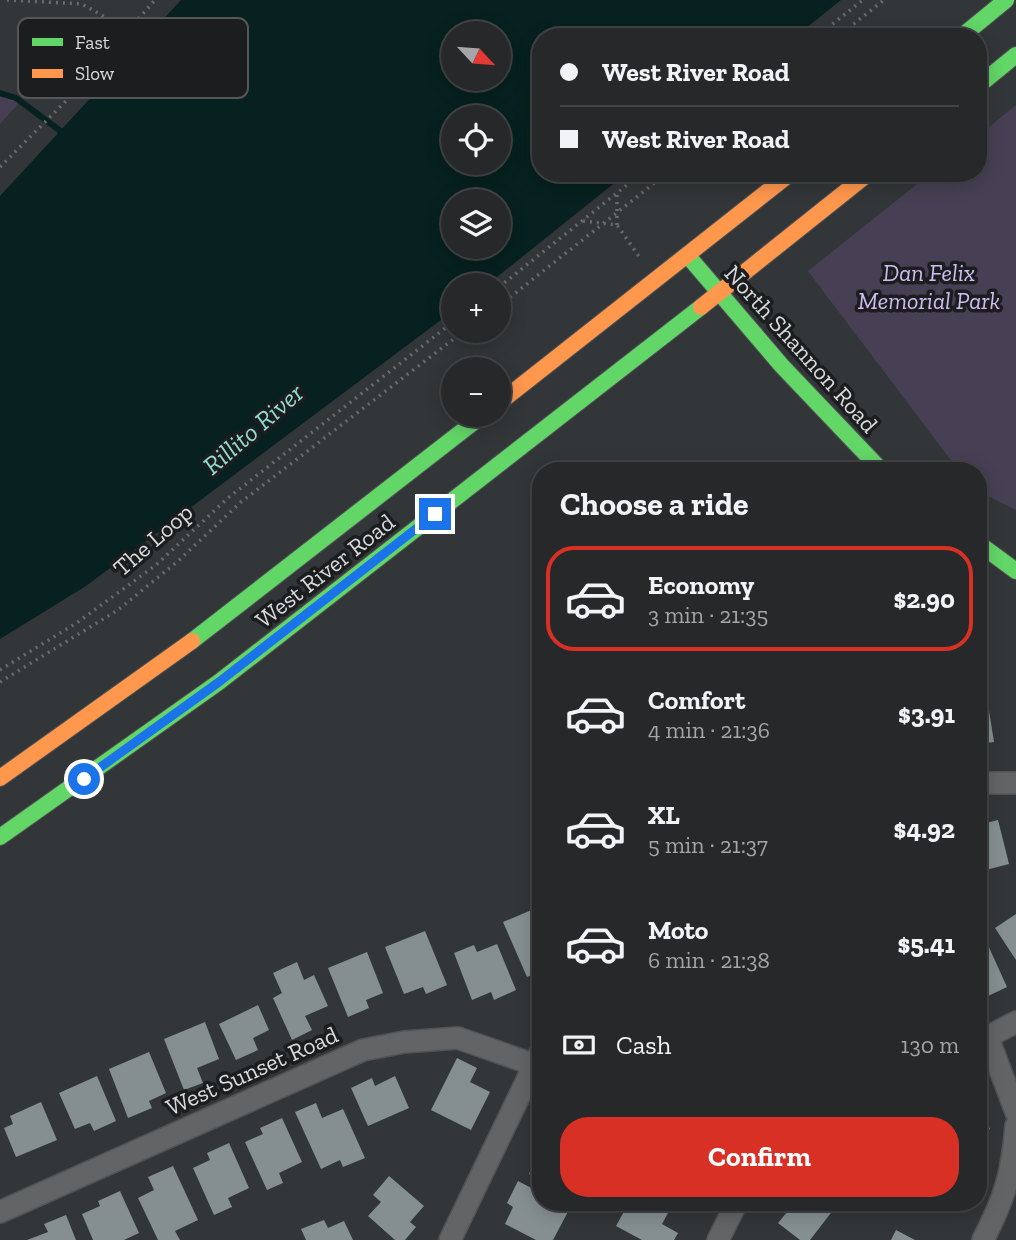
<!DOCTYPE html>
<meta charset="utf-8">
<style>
:root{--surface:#26282a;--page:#2e3032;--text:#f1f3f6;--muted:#a4a6a8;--line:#424447;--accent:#d93025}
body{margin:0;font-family:"Zilla Slab",serif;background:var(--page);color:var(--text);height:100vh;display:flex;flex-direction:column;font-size:26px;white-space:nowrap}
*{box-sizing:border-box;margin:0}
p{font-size:23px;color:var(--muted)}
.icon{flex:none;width:38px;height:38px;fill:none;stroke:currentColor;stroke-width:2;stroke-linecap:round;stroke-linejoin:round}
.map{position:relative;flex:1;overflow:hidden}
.sheet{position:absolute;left:532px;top:462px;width:455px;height:749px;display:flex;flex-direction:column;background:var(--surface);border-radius:28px;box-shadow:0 4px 18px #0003,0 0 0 2px var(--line)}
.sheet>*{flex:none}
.top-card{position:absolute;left:532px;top:28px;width:455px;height:154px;border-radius:28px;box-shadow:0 4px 18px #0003,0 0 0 2px var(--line);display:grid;align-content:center;height:154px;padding:0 28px;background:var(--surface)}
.needle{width:46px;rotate:116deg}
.controls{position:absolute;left:441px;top:21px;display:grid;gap:14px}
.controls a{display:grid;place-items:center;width:70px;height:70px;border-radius:50%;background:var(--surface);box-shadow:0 4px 18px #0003,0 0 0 2px var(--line);font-size:35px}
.end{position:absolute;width:32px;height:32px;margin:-16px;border:9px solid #1a73e8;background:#fff;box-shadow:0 0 0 4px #fff}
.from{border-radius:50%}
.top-card b{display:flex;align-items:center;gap:24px;height:66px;font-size:26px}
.top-card b+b{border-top:2px solid var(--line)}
.top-card i{width:18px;height:18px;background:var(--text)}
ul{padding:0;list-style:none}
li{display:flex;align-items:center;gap:21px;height:105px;margin:0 14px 10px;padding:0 14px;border:4px solid transparent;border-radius:28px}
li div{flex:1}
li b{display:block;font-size:26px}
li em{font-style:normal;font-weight:800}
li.on{border-color:var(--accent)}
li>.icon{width:63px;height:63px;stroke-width:1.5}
h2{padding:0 28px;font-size:32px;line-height:84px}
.pay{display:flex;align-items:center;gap:18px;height:77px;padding:0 28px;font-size:26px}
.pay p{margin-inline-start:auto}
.button{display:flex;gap:14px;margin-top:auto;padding:14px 28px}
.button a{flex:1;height:80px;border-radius:28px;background:var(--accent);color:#fff;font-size:28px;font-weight:800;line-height:80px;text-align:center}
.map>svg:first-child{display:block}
.green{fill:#474054}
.water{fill:#06211f;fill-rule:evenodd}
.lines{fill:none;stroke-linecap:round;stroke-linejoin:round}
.stream{stroke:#06211f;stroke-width:6}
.building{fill:#858f92}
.street-casing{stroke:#515355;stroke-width:24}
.fast-casing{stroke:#515355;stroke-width:18}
.slow-casing{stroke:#515355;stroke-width:18}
.path{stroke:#696b6d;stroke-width:3.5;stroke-dasharray:2 5;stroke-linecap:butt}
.street{stroke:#626466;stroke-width:21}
.fast{stroke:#63d668;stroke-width:16}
.slow{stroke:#ff974d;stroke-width:16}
.route{stroke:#1a73e8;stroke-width:9}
.labels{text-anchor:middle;stroke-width:7;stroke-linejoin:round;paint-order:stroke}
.park-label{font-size:24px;font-style:italic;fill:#d0bdf2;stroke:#1b1d1f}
.street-label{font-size:24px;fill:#d8dbdd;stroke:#1b1d1f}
.water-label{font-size:26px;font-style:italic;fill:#92ddd1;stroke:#1b1d1f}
.key{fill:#1b1d1f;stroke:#545658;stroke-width:2}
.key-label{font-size:19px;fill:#d8dbdd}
</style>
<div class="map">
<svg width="1016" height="1240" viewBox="0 0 1016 1240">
<rect width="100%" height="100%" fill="#333638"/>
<path class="green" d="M0,94l19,9 -19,21z
M1016,105v405l-38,-19v-20h-19l-151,-200 123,-98h47v-37z"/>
<path class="water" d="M181,0h660l-46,37h-254v136h86l-140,112h-34v26l-367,275 -86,53v-443zM453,33h46v46h-46zM453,117h46v46h-46zM453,201h46v46h-46z"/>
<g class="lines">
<path class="stream" d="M0,93l16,5 50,37"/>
</g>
<path class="building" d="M985,685l9,57 -16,2v-58z
M998,820l11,44 -27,7 -4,-10v-36z
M541,906v65l-14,6 -24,-55z
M1016,914v46l-21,-32z
M425,931l22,54 -21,9 -3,-7 -19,7 -19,-47z
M982,932l25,55 -21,10 -8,-15v-48z
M497,944l19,46 -22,10 -3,-8 -19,8 -18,-47 20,-8 3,7z
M367,952l16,41 -17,7 3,8 -21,9 -20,-49z
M297,962l7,18 10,-5 14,31 -23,10 7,14 -20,10 -19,-42 9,-5 -9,-20z
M258,1005l11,25 -16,8 5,12 -22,10 -17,-36z
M205,1022l14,37 -22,9 6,15 -19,7 -20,-51z
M149,1052l17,41 -17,8 3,7 -24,10 -19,-49z
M457,1058l20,10 -7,14 20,10 -19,38 -40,-20z
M97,1076l19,45 -22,10 -4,-8 -15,6 -16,-36z
M395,1076l14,32 -41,18 -17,-38 21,-10 3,8z
M41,1102l16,38 -41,17 -12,-29 9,-4 -3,-8z
M316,1103l6,15 21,-9 22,49 -22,9 -3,-7 -19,9 -26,-57z
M978,1106l12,23 -12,7z
M282,1118l20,44 -23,11 4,10 -16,7 -22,-48 18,-8 -3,-6z
M541,1136v44l-12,-6 9,-18 -5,-3z
M229,1143l20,45 -21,10 4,9 -18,8 -21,-47 17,-8 -3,-7z
M173,1166l25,54 -23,11 5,9h-22l-20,-42 16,-8 -6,-13z
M389,1176l35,30 -14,16 6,5 -11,13h-10l-27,-24 13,-14 -8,-7z
M518,1181l23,12v9h18l11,6 -17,32h-17l-31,-16 8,-17 -6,-4z
M120,1191l19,42 -15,7h-31l-11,-26 18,-8 -2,-5z
M637,1202h37l-12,22 16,9 -4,7h-32l-26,-14 11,-20 6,3z
M787,1202h38l9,7 -24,31h-10l-22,-17 14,-17z
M66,1215l10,25h-49l21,-8 -4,-8z
M324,1220l4,8 16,-7 9,19h-47l-5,-11z
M896,1230l19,10h-24z"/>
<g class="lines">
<g class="street-casing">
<path id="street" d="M978,783h38
M988,1038l28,74
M978,1042l38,-20
M0,1212l363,-162 41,-8 54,-4 77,27
M450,1240l91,-189
M718,1240l19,-38
M983,1240c22,-43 29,-66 33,-114"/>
</g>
<g class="fast-casing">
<path id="fast" d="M961,37l45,-37
M978,86l38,-31
M688,256l94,110 100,105
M978,543l38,28
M192,641l291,-226
M0,837l219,-155 482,-375"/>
</g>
<g class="slow-casing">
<path id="slow" d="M701,307l168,-134
M499,403l292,-230
M0,778l192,-137"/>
</g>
<path class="path" d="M7,0l75,4 46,26
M816,37l47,-37
M837,37l47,-37
M0,167l68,-68 87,-99
M583,221l34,4 23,33
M617,225v-32
M499,287l143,-114
M499,306l168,-133
M0,670l78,-48 78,-57 72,-67 225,-176
M0,682l118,-72 60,-49 63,-59 223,-171"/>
<use href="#street" class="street"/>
<use href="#fast" class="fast"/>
<use href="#slow" class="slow"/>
</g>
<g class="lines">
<path class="route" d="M84,779l135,-97 216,-168"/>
</g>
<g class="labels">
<g class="park-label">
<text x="929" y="281">Dan Felix<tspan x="929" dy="28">Memorial Park</tspan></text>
</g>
<g class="street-label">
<text transform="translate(801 349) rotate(48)" y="8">North Shannon Road</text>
<text transform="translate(153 540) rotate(-41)" y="8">The Loop</text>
<text transform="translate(325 571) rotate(-38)" y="8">West River Road</text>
<text transform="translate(252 1071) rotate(-24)" y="8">West Sunset Road</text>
</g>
<g class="water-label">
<text transform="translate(253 429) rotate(-41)" y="9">Rillito River</text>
</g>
</g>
<rect x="18" y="18" width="230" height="80" rx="10" class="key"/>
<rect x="32" y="38" width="31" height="8" fill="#63d668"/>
<rect x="32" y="69" width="31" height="9" fill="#ff974d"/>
<g class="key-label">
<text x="75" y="49">Fast</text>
<text x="75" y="80">Slow</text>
</g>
</svg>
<div class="controls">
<a><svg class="needle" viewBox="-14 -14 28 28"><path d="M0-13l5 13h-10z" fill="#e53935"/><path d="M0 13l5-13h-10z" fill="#a4a6a8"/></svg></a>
<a><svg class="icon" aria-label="locate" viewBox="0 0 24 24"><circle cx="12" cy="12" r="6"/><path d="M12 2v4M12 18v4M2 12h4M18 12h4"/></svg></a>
<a><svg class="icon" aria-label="layers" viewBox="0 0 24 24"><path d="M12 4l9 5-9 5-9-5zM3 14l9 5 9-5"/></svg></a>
<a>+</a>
<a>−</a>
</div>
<i class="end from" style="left:84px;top:779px"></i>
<i class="end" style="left:435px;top:514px"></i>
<div class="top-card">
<b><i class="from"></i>West River Road</b>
<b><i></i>West River Road</b>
</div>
<section class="sheet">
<h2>Choose a ride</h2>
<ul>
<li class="on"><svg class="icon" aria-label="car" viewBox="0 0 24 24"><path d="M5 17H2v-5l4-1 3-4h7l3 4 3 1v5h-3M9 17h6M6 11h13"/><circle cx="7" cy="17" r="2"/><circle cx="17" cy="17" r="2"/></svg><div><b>Economy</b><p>3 min · 21:35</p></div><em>$2.90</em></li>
<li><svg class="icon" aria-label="car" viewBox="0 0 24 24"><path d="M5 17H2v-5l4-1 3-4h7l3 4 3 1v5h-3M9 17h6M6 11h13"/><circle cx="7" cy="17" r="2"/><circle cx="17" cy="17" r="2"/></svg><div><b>Comfort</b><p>4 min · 21:36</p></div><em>$3.91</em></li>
<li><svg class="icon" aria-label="car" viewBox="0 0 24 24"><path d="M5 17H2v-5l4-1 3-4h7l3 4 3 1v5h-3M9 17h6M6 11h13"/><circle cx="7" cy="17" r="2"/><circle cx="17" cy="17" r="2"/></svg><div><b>XL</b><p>5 min · 21:37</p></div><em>$4.92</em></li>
<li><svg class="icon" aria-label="car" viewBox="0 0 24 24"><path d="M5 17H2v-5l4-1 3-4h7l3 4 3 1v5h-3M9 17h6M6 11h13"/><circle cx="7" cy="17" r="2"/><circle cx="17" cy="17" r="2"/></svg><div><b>Moto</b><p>6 min · 21:38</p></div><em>$5.41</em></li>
</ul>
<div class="pay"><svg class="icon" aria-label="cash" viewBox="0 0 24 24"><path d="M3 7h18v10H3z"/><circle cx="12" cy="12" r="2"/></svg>Cash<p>130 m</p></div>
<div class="button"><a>Confirm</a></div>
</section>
</div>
